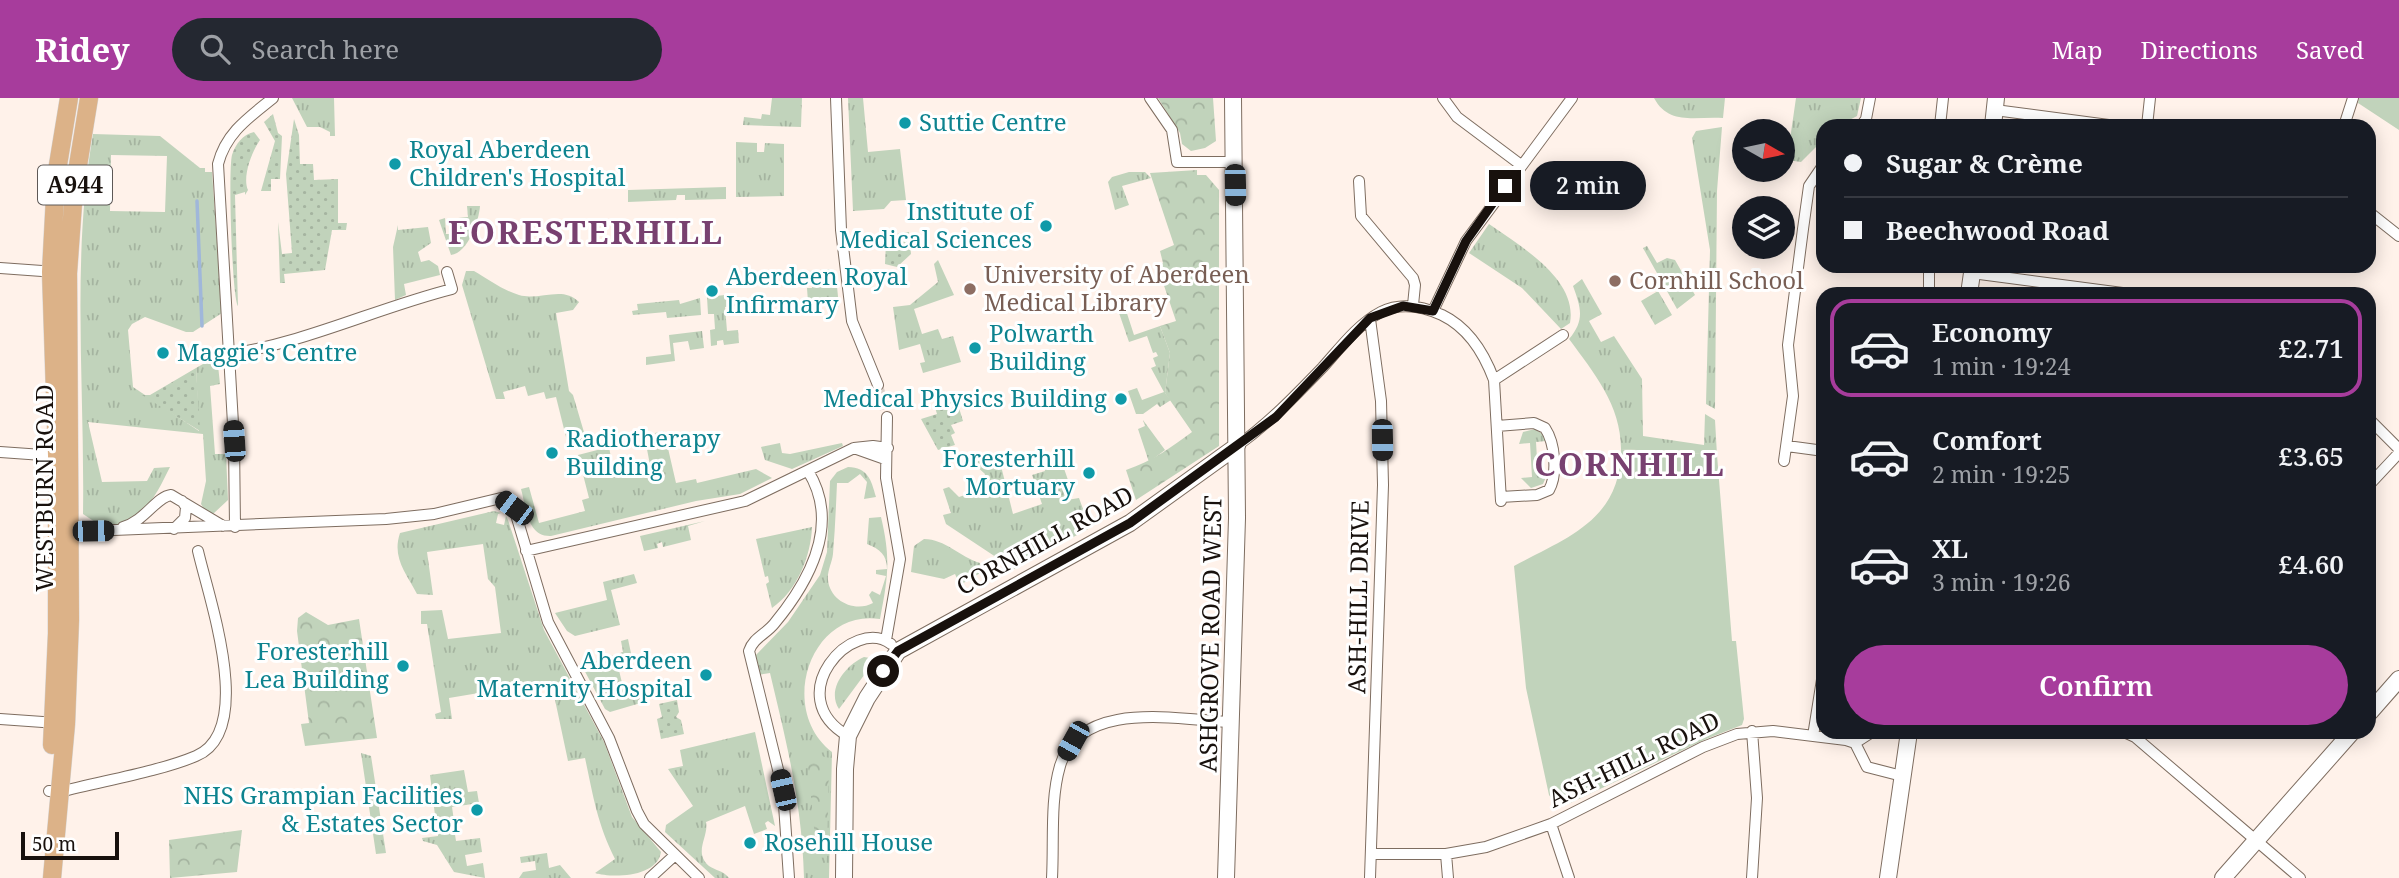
<!DOCTYPE html>
<meta charset="utf-8">
<style>
:root{--surface:#171b24;--page:#242831;--text:#f1f3f6;--muted:#9ea1a6;--line:#363941;--accent:#a73c9c}
body{margin:0;font-family:"Noto Serif",serif;background:var(--page);color:var(--text);height:100vh;display:flex;flex-direction:column;font-size:26px;white-space:nowrap}
*{box-sizing:border-box;margin:0}
p{font-size:23px;color:var(--muted)}
.icon{flex:none;width:38px;height:38px;fill:none;stroke:currentColor;stroke-width:2;stroke-linecap:round;stroke-linejoin:round}
.map{position:relative;flex:1;overflow:hidden}
.panel{position:absolute;left:1816px;top:189px;width:560px;height:452px;display:flex;flex-direction:column;background:var(--surface);border-radius:21px;box-shadow:0 4px 18px #0003}
.panel>*{flex:none}
.hud{position:absolute;left:1816px;top:21px;width:560px;height:154px;border-radius:21px;box-shadow:0 4px 18px #0003;display:grid;align-content:center;height:154px;padding:0 28px;background:var(--surface)}
.needle{width:46px;rotate:99deg}
.controls{position:absolute;left:1732px;top:21px;display:grid;gap:14px}
.controls a{display:grid;place-items:center;width:63px;height:63px;border-radius:50%;background:var(--surface);box-shadow:0 4px 18px #0003;font-size:35px}
.scale{position:absolute;left:21px;bottom:18px;width:98px;box-sizing:border-box;padding-left:7px;border:4px solid #18110d;border-top:0;font-size:19px;line-height:24px;white-space:nowrap;color:#18110d;-webkit-text-stroke:5px #fff;paint-order:stroke}
.end{position:absolute;width:32px;height:32px;margin:-16px;border:9px solid #18110d;background:#fff;box-shadow:0 0 0 4px #fff}
.from{border-radius:50%}
.bubble{position:absolute;height:49px;border-radius:24px;background:var(--surface);box-shadow:0 4px 18px #0003;font-size:23px;font-weight:600;line-height:49px;text-align:center}
.car{position:absolute;width:21px;height:42px;margin:-21px -10px;border-radius:9px;box-shadow:0 0 5px 2px #0007;background:linear-gradient(#222 24%,#8ab4d8 0 40%,#222 0 76%,#8ab4d8 0 86%,#222 0)}
.hud b{display:flex;align-items:center;gap:24px;height:66px;font-size:26px}
.hud b+b{border-top:2px solid var(--line)}
.hud i{width:18px;height:18px;background:var(--text)}
ul{padding:12px 0 0;list-style:none}
li{display:flex;align-items:center;gap:21px;height:98px;margin:0 14px 10px;padding:0 14px;border:4px solid transparent;border-radius:21px}
li div{flex:1}
li b{display:block;font-size:26px}
li em{font-style:normal;font-weight:600}
li.current{border-color:var(--accent)}
li>.icon{width:63px;height:63px;stroke-width:1.5}
.primary-button{display:flex;gap:14px;margin-top:auto;padding:14px 28px}
.primary-button a{flex:1;height:80px;border-radius:42px;background:var(--accent);color:#fff;font-size:28px;font-weight:600;line-height:80px;text-align:center}
header{display:flex;align-items:center;gap:42px;box-sizing:border-box;height:98px;padding:0 35px;background:var(--accent);color:#fff}
header strong{font-size:33px}
nav{display:flex;gap:38px;margin-inline-start:auto;font-size:24px}
.search{width:490px;height:63px;background:var(--page);display:flex;align-items:center;gap:18px;box-sizing:border-box;padding:0 24px;border-radius:38px;color:var(--muted);font-size:26px}
.map>svg:first-child{display:block}
.grass{fill:url(#grass-tufts);fill-rule:evenodd}
.forest{fill:url(#forest-crowns)}
.park{fill:#c1d3bb}
.garden{fill:url(#garden-dots)}
.lines{fill:none;stroke-linecap:round;stroke-linejoin:round}
.stream{stroke:#a0b7da;stroke-width:3.5}
.street-tunnel{stroke:#dcd0c9;stroke-width:10;stroke-dasharray:10 5;stroke-linecap:butt}
.street-casing{stroke:#7e6d60;stroke-width:12}
.secondary-casing{stroke:#7e6d60;stroke-width:18}
.primary-casing{stroke:#d5d4d3;stroke-width:19}
.street{stroke:#fff;stroke-width:10}
.secondary{stroke:#fff;stroke-width:16}
.primary{stroke:#dcb288;stroke-width:18}
.route{stroke:#18110d;stroke-width:9}
.culture-dot{fill:#0f9aa8;stroke:#fff;stroke-width:2.5}
.education-dot{fill:#8d6e63;stroke:#fff;stroke-width:2.5}
.labels{text-anchor:middle;stroke-width:6;stroke-linejoin:round;paint-order:stroke}
.shield{fill:#fff;stroke:#5d5856;stroke-width:2}
.shield-label{font-size:23px;font-weight:bold;fill:#18110d}
.culture-label{font-size:24px;fill:#0d838f;stroke:#fff;text-anchor:start}
.education-label{font-size:24px;fill:#785e54;stroke:#fff;text-anchor:start}
.street-label{font-size:24px;fill:#18110d;stroke:#fff}
.district-label{font-size:32px;font-weight:bold;letter-spacing:2px;fill:#784170;stroke:#fff}
</style>
<header>
<strong>Ridey</strong>
<div class="search"><svg class="icon" aria-label="search" viewBox="0 0 24 24"><circle cx="10" cy="10" r="6"/><path d="M15 15l6 6"/></svg>Search here</div>
<nav><a>Map</a><a>Directions</a><a>Saved</a></nav>
</header>
<div class="map">
<svg width="2399" height="780" viewBox="0 0 2399 780">
<defs>
<pattern id="grass-tufts" width="24" height="20" patternUnits="userSpaceOnUse" patternTransform="scale(1.75)"><rect width="24" height="20" fill="#c1d3bb"/><path d="M3 7l-1-3M5 7V3M7 7l1-3M15 17l-1-3M17 17v-4M19 17l1-3" fill="none" stroke="#a5b4a0"/></pattern>
<pattern id="forest-crowns" width="20" height="18" patternUnits="userSpaceOnUse" patternTransform="scale(1.75)"><rect width="20" height="18" fill="#c1d3bb"/><path d="M2 6a3 3 0 1 1 6 0M12 15a3 3 0 1 1 6 0" fill="none" stroke="#a5b4a0"/></pattern>
<pattern id="garden-dots" width="8" height="8" patternUnits="userSpaceOnUse" patternTransform="scale(1.75)"><rect width="8" height="8" fill="#c1d3bb"/><path d="M2 2h.1M6 6h.1" fill="none" stroke="#a5b4a0" stroke-width="1.8" stroke-linecap="round"/></pattern>
</defs>
<rect width="100%" height="100%" fill="#fff2ea"/>
<path class="grass" d="M292,0h42l1,38h-5v-4l-10,-5h-13z
M772,0h30l-1,29 -58,-2 1,-8 17,2 1,-5 8,1z
M848,0h15l5,54 32,-3 6,51 -15,1 -7,8 -31,2z
M1654,0h71l-2,20c-27,-2 -54,8 -69,-20z
M1796,0h65l-4,18 -19,10h-14l-1,14 -22,22 -14,-2z
M1722,29l-5,64 -2,218 -9,-5 4,-154 -18,-112 4,-7z
M93,36l67,2 40,32h5v4h7l10,141 -29,19h-7l-41,-15 -13,7 -4,6 5,57 66,44 -3,-63 21,-12 3,28 -10,2 5,68h11l2,46 -15,14h-6l-6,-10 5,-23 -3,-47 -115,-12 14,60 45,-1 7,-13 16,-1c-14,28 -25,53 -59,59l-1,-3 -15,-1 -12,-8c2,-127 -12,-254 10,-380zM111,57l56,1 -2,56 -55,-1z
M736,44l21,1v9h7l1,-9 19,1v52l-48,1z
M1129,74h16l6,6 -29,8 7,19 -14,5 -7,-28 4,-5z
M726,89v12l-41,1v-5h-8l-1,5 -48,2v-12z
M467,108h13c-1,15 -12,47 -29,49l-12,-35 6,-2 1,16h13l-1,-16 10,-1z
M1489,126c31,22 89,55 81,99l-9,6 -39,-41 -53,-35z
M398,127v5l30,-3 3,16 -13,9 3,10 8,-2 9,6 2,9 -36,9 2,11 -11,5 -2,-53z
M1647,148l10,17 10,-5 8,2 20,35 -18,14 -34,-61z
M938,162l16,35 -40,14 8,25 16,-5 4,10 11,-3 8,26 -38,11 -3,-10 5,-1 -5,-18 -21,6 -6,-43 17,-2 28,-23 -4,-18z
M829,171l7,7 3,31 -3,1 -1,-8 -27,2 -1,-14h5l-2,-17z
M466,173h8c14,8 30,20 45,24 20,6 44,-10 60,7l-6,8 -17,3 13,78 4,4 13,44 26,-5v4l-38,10 -2,-8 -5,1 -11,-44 -10,2 -2,-7 -16,4 -3,-10 -22,6 2,7h-9l-34,-114z
M1582,181l20,35 -13,7 12,21 13,-6 28,43 1,57 61,9 1,-31 10,6 2,35 -96,-6c0,-44 -27,-76 -52,-110 16,-19 12,-31 4,-53z
M1658,193l14,24 -17,10 -14,-24z
M734,196l1,12 -10,1 2,24 11,-1 1,13 -15,2 -1,-5 -6,1v4l-6,1 -1,-16 5,-1 -1,-15h-6l-1,-17z
M700,200l1,17 -34,3 -1,-6 -33,3 -1,-4 6,-1 -1,-6 42,-4 1,4z
M1122,200l12,37 26,-9 10,27 -5,40 6,7 -11,7 -3,-3 -14,10h-7l-8,-23 9,-3 5,12 22,-8 -13,-24 5,-2 -3,-8 5,-2 -2,-4 -3,1 -6,-17 -18,6 -10,-29 4,-2z
M702,233l2,17 -14,2 -2,-9 -15,2 2,18 -29,4v-8l25,-3 -2,-19z
M1143,322l22,30 -16,12 -11,-33 7,-3z
M1535,331l9,6 2,6 -10,1 2,34 9,-1 -4,9 -12,4 -10,-10 11,-1 -2,-34 -11,1 4,-12z
M664,333l12,52 20,-4 1,4 59,-14 16,9 -32,16 -44,7 -145,35c-24,1 -25,-29 -30,-47l8,-2 10,36 46,-12 -3,-11 7,-2 -11,-43 31,-8 5,26 36,-8 -4,-21 11,-2 -2,-9z
M780,345l2,10 8,1 52,-11 1,3 -51,23 -27,-9 -4,-13z
M998,356l15,60 29,-10 -10,-29 13,-4 -2,-8 17,-6 8,23 -7,3 6,17 12,-2 11,30 -76,41 -68,-45 -3,-9 8,-2 -8,-24 6,-2 10,10 6,-2 15,-17h4l1,-4 -12,-11z
M848,369c20,1 23,12 28,30l-12,2 3,-17 -7,-8 -12,9h-11c-1,23 -2,47 -4,71 -1,9 -6,17 -5,26 2,21 27,33 45,23l-4,-8 3,-4 8,4 6,-19 -10,-2v-4l11,-1c0,-14 -7,-20 -20,-25l2,-26 12,-1c10,42 7,60 -1,102 -70,-11 -103,91 -48,133l-3,126h-25c-2,-75 -17,-133 -34,-205l-12,2 -4,-18 34,-35 32,-47 7,-23 3,-71 7,-9z
M494,413l7,2 -3,1 -2,9 8,2 2,-9 2,4 36,110 60,112 28,75 29,35c-4,26 -50,26 -66,21l20,-14c-18,-36 -22,-64 -30,-101l-17,3 -17,-80 -102,17 3,21h-16l-1,-5 6,-2 -14,-88h-6v-13l21,-1 6,29 53,-6 -6,-46 -7,-8 -5,-35 -56,8 6,43 -16,-1c-12,-22 -25,-37 -17,-61z
M705,423l-17,5 3,14 -28,7 -1,-5 -5,2 1,4 -14,3 -4,-15z
M812,429c-1,29 -15,64 -40,81l-6,-24 3,-2 -1,-6 -3,1 -9,-38z
M924,441c21,0 36,18 56,24l2,9 -22,13 -5,-11 -11,5 -33,-7 3,-26z
M634,476l3,9 -26,7 9,35 -45,11 -8,-5 -12,-18 52,-13 -4,-18z
M628,541l4,19 -15,4 6,25 16,-3 5,18 -34,10 -5,-3 -23,-43 41,-14 -2,-11z
M864,559l12,2 -37,50c-13,-20 7,-44 25,-52z
M755,634l20,94 -7,-5 -3,2 2,6 -13,5 -9,-28 -39,16c3,15 -13,30 3,44 7,5 14,4 20,12h-14l-50,-46 1,-7 27,-19 -25,-37 15,-3 -3,-16z
M361,655l10,3 15,97 -10,1z
M464,672l4,22 9,-1 2,12 -27,4 2,14 -18,2 -6,-48z
M454,730l2,13 24,-3 2,14 -17,3 2,11 16,-3 2,15 -31,-6 -17,-27 -14,-4 -1,-3 16,-2v-6z
M547,755l2,15 11,-3 11,13h-52l4,-6 13,-2 -1,-9 -14,2 -1,-6z"/>
<path class="forest" d="M1158,0h55l3,43 -11,7 -14,3 -9,-7 -2,-11z
M1197,72v5h9l13,15v256l-83,54 -10,-30c27,-9 47,-24 66,-38l-27,-39 5,-40 -10,-27 16,-5 -19,-56 6,-2 -3,-12 14,-6 -24,-72z
M306,514l22,13 31,-6 18,119 -72,8 -4,-22 8,-1 -12,-92 1,-13z
M818,657l11,3 -2,100 -6,-1 -5,-8 -8,-84z
M242,732l-5,42 -67,6 -1,-38z"/>
<path class="park" d="M2359,0h40v32l-41,-27z
M1621,351l96,6 15,186h4l8,78 -2,6 -36,14 -142,67 -10,-4 -5,-7 -23,-107 -12,-122c54,-29 107,-46 107,-117z"/>
<path class="garden" d="M273,16l5,19 4,3 -2,43h-9v12h-10l14,-50 -11,-19z
M294,21l5,16 1,29h13l1,16 24,-1v44h9l-1,7h-14l-7,40 -41,4 1,9h-5l-2,-61 4,32 10,-1 -6,-79z
M254,34l6,8c-8,11 -18,37 -12,50l-3,5v-3l-10,3 3,111c-6,-8 -10,-136 -6,-151 3,-10 11,-21 22,-23z
M909,134l2,22 -14,13 -12,-3 1,-22 13,-9z
M196,270l4,63 -58,-36h8z
M956,300l7,23 -12,4 4,8 -4,2 4,10 -17,5 -17,-31 16,-5 -3,-10z
M677,602l2,12 -3,5 5,3 3,14 -23,5 -4,-20 5,-2 -3,-13z"/>
<g class="lines">
<path class="stream" d="M197,103l5,125"/>
<path class="street-tunnel" d="M878,287l9,32"/>
<g class="street-casing">
<path id="street" d="M836,0l5,132 11,91 26,64
M1150,0l22,32 5,32h58
M1443,0l14,19 64,48
M1995,12l121,16
M1861,28l5,-7 4,-21
M1940,28l3,-28
M2147,28l3,-28
M2344,28l9,-28
M1359,83l2,35 52,62 2,7 -2,20
M2370,115l29,23
M1929,168v28
M0,170l56,4
M1972,175l158,21
M1433,213l33,-70 106,-143
M229,256c76,-11 148,-46 223,-65l-5,-17
M1494,282l69,-45
M2370,322l29,29
M1497,328l37,-3 11,5c10,15 13,46 4,62l-12,5 -36,2
M1237,348c32,-23 58,-50 86,-79 17,-19 35,-43 58,-55 20,-10 41,-6 61,3 27,13 42,38 52,65l7,121
M1787,348l37,5
M854,350l19,-2 15,2
M0,354l57,4
M1784,363l9,-65 -5,-51 15,-116 6,-43 15,-22
M2370,386l29,-31
M123,429c22,-6 33,-30 48,-32l52,31
M235,429l-1,-86 -16,-277c8,-31 30,-46 55,-66
M174,431l11,-11 1,-11 -4,-6
M64,434l322,-13 48,-5 67,-16 13,10 34,114 61,116 28,73 7,13 55,54
M526,453l219,-50 109,-53 31,11
M886,542l14,-81 -14,-81 1,-61
M0,621l57,4
M1752,633l5,67 -5,80
M2124,634l11,5 165,141
M848,638c-69,-40 5,-121 43,-92
M1813,638l11,-69
M1855,645l17,-11
M49,693l11,1c41,-11 98,-20 136,-36 60,-25 13,-157 2,-205
M1551,726l18,54
M1371,756h75l40,-7 65,-23 152,-77 34,-13 36,-3 73,9 9,3 12,24 35,9
M1446,756l2,24
M650,780l25,-23
M789,780l-6,-88 -34,-139c4,-13 17,-17 25,-27 35,-42 67,-100 34,-153
M1052,780c2,-36 -2,-78 8,-112 20,-68 119,-46 172,-44
M1370,780l13,-393 -2,-84 -11,-82"/>
</g>
<g class="secondary-casing">
<path id="secondary" d="M1993,28l3,-28
M1969,196l4,-28
M2370,614l29,-33
M844,780l1,-109 3,-33 19,-38 31,-47 232,-128 107,-77
M1226,780l11,-360 -4,-420
M1888,780l21,-146
M2223,780l129,-146"/>
</g>
<g class="primary-casing">
<path id="primary" d="M52,647l5,-111v-178l-6,-184 5,-95 13,-79
M52,780l14,-154 4,-104 -2,-347 6,-83 15,-92"/>
</g>
<use href="#street" class="street"/>
<use href="#secondary" class="secondary"/>
<use href="#primary" class="primary"/>
</g>
<g class="lines">
<path class="route" d="M883,573l15,-20 232,-128 146,-106 94,-99 33,-12 30,5 33,-70 39,-55"/>
</g>
<g class="culture-dot">
<circle cx="905" cy="25" r="7"/>
<circle cx="395" cy="66" r="7"/>
<circle cx="1046" cy="128" r="7"/>
<circle cx="712" cy="193" r="7"/>
<circle cx="975" cy="250" r="7"/>
<circle cx="163" cy="255" r="7"/>
<circle cx="1121" cy="301" r="7"/>
<circle cx="552" cy="355" r="7"/>
<circle cx="1089" cy="375" r="7"/>
<circle cx="403" cy="568" r="7"/>
<circle cx="706" cy="577" r="7"/>
<circle cx="477" cy="712" r="7"/>
<circle cx="750" cy="745" r="7"/>
</g>
<g class="education-dot">
<circle cx="1615" cy="183" r="7"/>
<circle cx="970" cy="191" r="7"/>
</g>
<g class="labels">
<rect class="shield" x="38" y="67.5" width="74" height="39" rx="5"/>
<g class="shield-label">
<text x="75" y="95">A944</text>
</g>
<g class="culture-label">
<text x="919" y="33">Suttie Centre</text>
<text x="409" y="60">Royal Aberdeen<tspan x="409" dy="28">Children's Hospital</tspan></text>
<text x="1032" y="122" text-anchor="end">Institute of<tspan x="1032" dy="28">Medical Sciences</tspan></text>
<text x="726" y="187">Aberdeen Royal<tspan x="726" dy="28">Infirmary</tspan></text>
<text x="989" y="244">Polwarth<tspan x="989" dy="28">Building</tspan></text>
<text x="177" y="263">Maggie's Centre</text>
<text x="1107" y="309" text-anchor="end">Medical Physics Building</text>
<text x="566" y="349">Radiotherapy<tspan x="566" dy="28">Building</tspan></text>
<text x="1075" y="369" text-anchor="end">Foresterhill<tspan x="1075" dy="28">Mortuary</tspan></text>
<text x="389" y="562" text-anchor="end">Foresterhill<tspan x="389" dy="28">Lea Building</tspan></text>
<text x="692" y="571" text-anchor="end">Aberdeen<tspan x="692" dy="28">Maternity Hospital</tspan></text>
<text x="463" y="706" text-anchor="end">NHS Grampian Facilities<tspan x="463" dy="28">&amp; Estates Sector</tspan></text>
<text x="764" y="753">Rosehill House</text>
</g>
<g class="education-label">
<text x="984" y="185">University of Aberdeen<tspan x="984" dy="28">Medical Library</tspan></text>
<text x="1629" y="191">Cornhill School</text>
</g>
<g class="street-label">
<text transform="translate(45 390) rotate(-90)" y="8">WESTBURN ROAD</text>
<text transform="translate(1045 443) rotate(-29)" y="8">CORNHILL ROAD</text>
<text transform="translate(1359 499) rotate(-89)" y="8">ASH-HILL DRIVE</text>
<text transform="translate(1211 536) rotate(-89)" y="8">ASHGROVE ROAD WEST</text>
<text transform="translate(1634 662) rotate(-26)" y="8">ASH-HILL ROAD</text>
</g>
<g class="district-label">
<text x="586" y="146">FORESTERHILL</text>
<text x="1630" y="378">CORNHILL</text>
</g>
</g>
</svg>
<div class="controls">
<a><svg class="needle" viewBox="-14 -14 28 28"><path d="M0-13l5 13h-10z" fill="#e53935"/><path d="M0 13l5-13h-10z" fill="#9ea1a6"/></svg></a>
<a><svg class="icon" aria-label="layers" viewBox="0 0 24 24"><path d="M12 4l9 5-9 5-9-5zM3 14l9 5 9-5"/></svg></a>
</div>
<div class="scale">50 m</div>
<i class="end from" style="left:883px;top:573px"></i>
<i class="end" style="left:1505px;top:88px"></i>
<div class="bubble" style="left:1530px;top:63px;width:116px">2 min</div>
<i class="car" style="left:1235px;top:87px;rotate:179deg"></i>
<i class="car" style="left:1382px;top:342px;rotate:179deg"></i>
<i class="car" style="left:234px;top:343px;rotate:356deg"></i>
<i class="car" style="left:514px;top:410px;rotate:307deg"></i>
<i class="car" style="left:93px;top:433px;rotate:89deg"></i>
<i class="car" style="left:1073px;top:643px;rotate:209deg"></i>
<i class="car" style="left:783px;top:692px;rotate:347deg"></i>
<div class="hud">
<b><i class="from"></i>Sugar &amp; Crème</b>
<b><i></i>Beechwood Road</b>
</div>
<section class="panel">
<ul>
<li class="current"><svg class="icon" aria-label="car" viewBox="0 0 24 24"><path d="M5 17H2v-5l4-1 3-4h7l3 4 3 1v5h-3M9 17h6M6 11h13"/><circle cx="7" cy="17" r="2"/><circle cx="17" cy="17" r="2"/></svg><div><b>Economy</b><p>1 min · 19:24</p></div><em>£2.71</em></li>
<li><svg class="icon" aria-label="car" viewBox="0 0 24 24"><path d="M5 17H2v-5l4-1 3-4h7l3 4 3 1v5h-3M9 17h6M6 11h13"/><circle cx="7" cy="17" r="2"/><circle cx="17" cy="17" r="2"/></svg><div><b>Comfort</b><p>2 min · 19:25</p></div><em>£3.65</em></li>
<li><svg class="icon" aria-label="car" viewBox="0 0 24 24"><path d="M5 17H2v-5l4-1 3-4h7l3 4 3 1v5h-3M9 17h6M6 11h13"/><circle cx="7" cy="17" r="2"/><circle cx="17" cy="17" r="2"/></svg><div><b>XL</b><p>3 min · 19:26</p></div><em>£4.60</em></li>
</ul>
<div class="primary-button"><a>Confirm</a></div>
</section>
</div>
